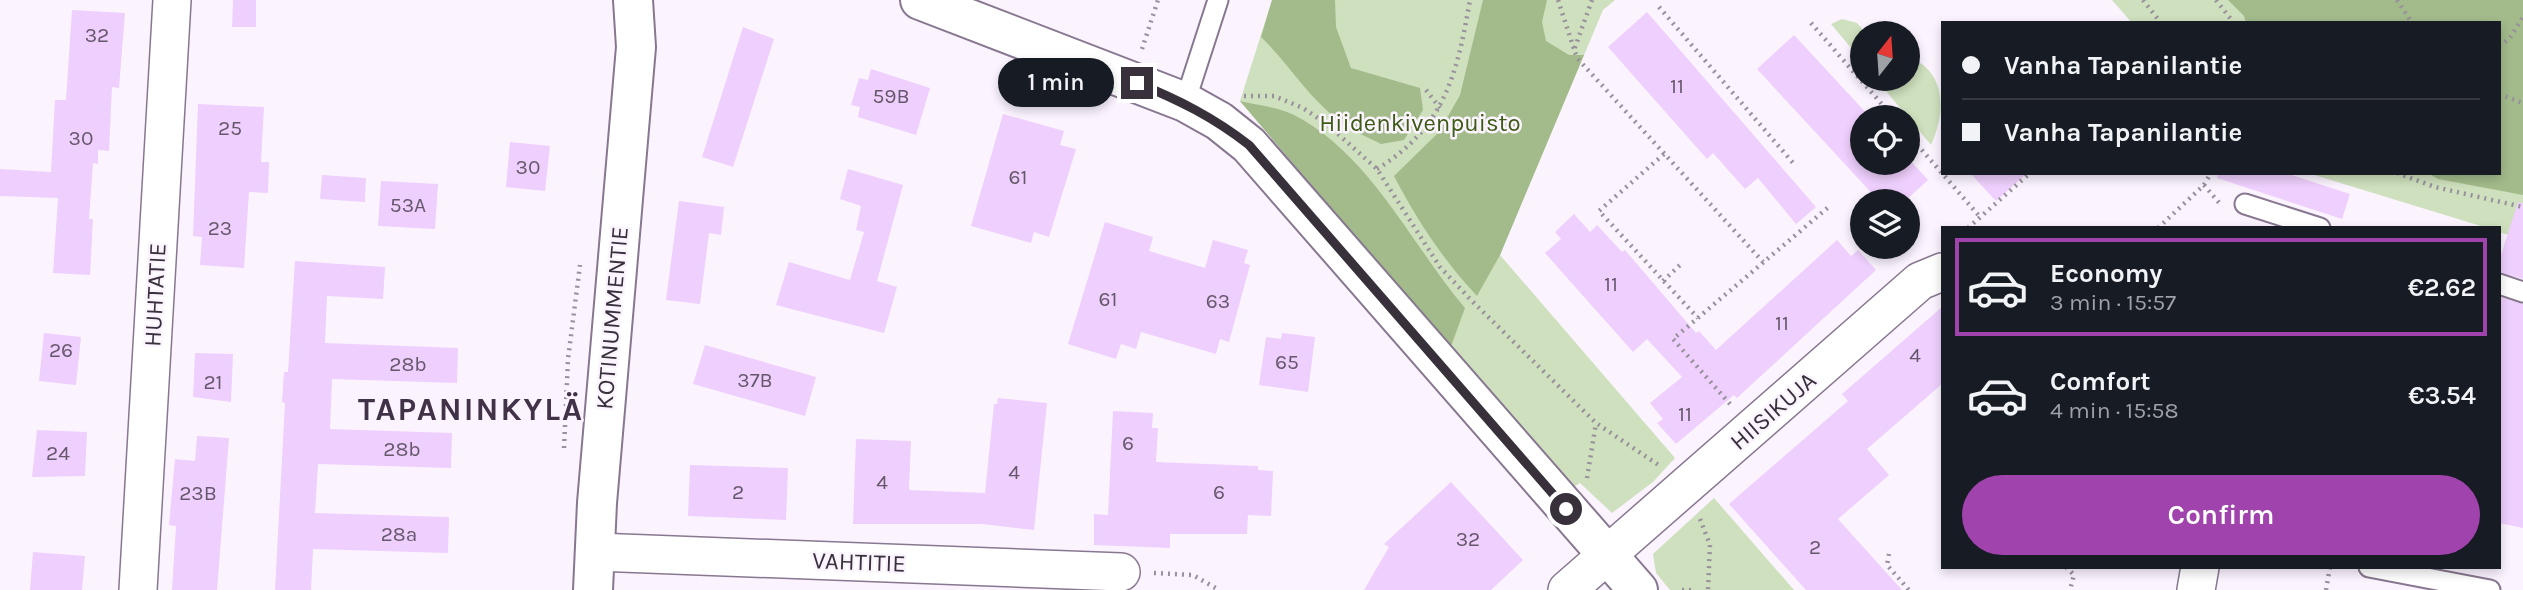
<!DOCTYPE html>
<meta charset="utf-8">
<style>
:root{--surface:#171b24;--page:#242831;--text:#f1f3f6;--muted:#9ea1a6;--line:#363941;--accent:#a043ad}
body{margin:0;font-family:Karla,sans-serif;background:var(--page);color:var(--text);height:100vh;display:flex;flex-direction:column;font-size:26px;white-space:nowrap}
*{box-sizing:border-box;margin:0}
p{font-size:23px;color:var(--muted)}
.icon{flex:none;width:38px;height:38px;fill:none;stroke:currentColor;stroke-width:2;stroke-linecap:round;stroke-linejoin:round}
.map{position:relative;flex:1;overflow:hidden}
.side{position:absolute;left:1941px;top:226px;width:560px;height:343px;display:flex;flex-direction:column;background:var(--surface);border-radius:0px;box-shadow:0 4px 10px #0003}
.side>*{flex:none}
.hud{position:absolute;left:1941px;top:21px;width:560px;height:154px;border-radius:0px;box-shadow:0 4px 10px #0003;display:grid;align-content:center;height:154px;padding:0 21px;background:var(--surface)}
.needle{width:46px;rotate:17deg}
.tools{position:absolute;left:1850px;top:21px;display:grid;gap:14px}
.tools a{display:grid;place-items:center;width:70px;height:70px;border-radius:50%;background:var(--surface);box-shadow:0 4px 10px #0003;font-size:35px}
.end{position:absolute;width:32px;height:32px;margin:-16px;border:9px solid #38313c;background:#fff;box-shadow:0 0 0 4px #fff}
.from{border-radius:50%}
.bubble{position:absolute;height:49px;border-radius:24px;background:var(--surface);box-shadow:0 4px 10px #0003;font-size:23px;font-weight:600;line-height:49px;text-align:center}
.hud b{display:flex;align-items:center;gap:24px;height:66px;font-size:26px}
.hud b+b{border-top:2px solid var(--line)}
.hud i{width:18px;height:18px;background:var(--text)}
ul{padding:12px 0 0;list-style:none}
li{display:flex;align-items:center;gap:21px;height:98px;margin:0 14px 10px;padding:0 7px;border:4px solid transparent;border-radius:0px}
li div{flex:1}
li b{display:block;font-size:26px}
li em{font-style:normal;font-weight:600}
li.current{border-color:var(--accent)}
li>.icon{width:63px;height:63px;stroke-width:1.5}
.action{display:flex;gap:14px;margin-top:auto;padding:14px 21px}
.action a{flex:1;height:80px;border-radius:42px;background:var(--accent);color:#fff;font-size:28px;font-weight:600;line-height:80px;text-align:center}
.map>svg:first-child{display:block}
.green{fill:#cee0bd}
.forest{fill:#a3bb8b}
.building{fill:#efcffd}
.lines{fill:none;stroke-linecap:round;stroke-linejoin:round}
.service-casing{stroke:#887790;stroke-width:23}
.minor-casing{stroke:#887790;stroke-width:40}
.tertiary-casing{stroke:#887790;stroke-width:42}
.secondary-casing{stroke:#887790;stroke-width:42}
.path{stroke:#98919c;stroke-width:4.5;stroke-dasharray:2 5;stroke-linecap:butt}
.service{stroke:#fff;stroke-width:19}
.minor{stroke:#fff;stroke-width:37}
.tertiary{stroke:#fff;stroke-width:38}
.secondary{stroke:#fff;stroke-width:38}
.route{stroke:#38313c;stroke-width:9}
.labels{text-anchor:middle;stroke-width:5;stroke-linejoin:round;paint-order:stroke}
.number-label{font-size:21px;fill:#66586c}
.park-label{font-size:24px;fill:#3d5b15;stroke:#fbf4ff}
.street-label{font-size:24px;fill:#38313c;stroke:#fbf4ff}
.district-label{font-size:32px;font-weight:bold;letter-spacing:2px;fill:#413248;stroke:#fbf4ff}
</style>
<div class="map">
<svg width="2523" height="590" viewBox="0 0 2523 590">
<rect width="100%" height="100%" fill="#fbf4ff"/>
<path class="green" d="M1272,0h343l-12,10 -103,245 175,203 -22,24 -41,31 -32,-30 -9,6 -331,-388z
M2112,0h411v240l-24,-8v-4l-15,-1 -176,-54h191v-150h-367z
M1842,19l15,4 9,10h-4v28l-31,-37z
M1908,57c39,14 38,55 23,88l-55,-66h32z
M1714,498l80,92h-124l-14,-17 -3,-19z"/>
<path class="forest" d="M1272,0h63l1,27 15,41 69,20 3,22 -19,30 -23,4c-14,-7 -30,-14 -43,-24 -30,-23 -50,-57 -77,-83z
M1483,0h64l-5,22 4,19 23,14h15l-84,200 -23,41c-34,-36 -60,-76 -83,-120l45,-44 21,-37z
M2228,0h295v195l-85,-16 -10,-6h71v-150h-253l-2,-7z
M1240,101c16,4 37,6 52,13 78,39 118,129 173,194l-15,41z"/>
<path class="building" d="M233,0h23v27h-24z
M72,10l53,3 -6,75 -7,-1 -3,64 -11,-1v14l-5,-1 -4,56h4l-3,56 -37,-2 5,-75 -58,-2v-27l51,3 4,-72h11z
M1647,12l169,195 -20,17 -38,-46 -13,11 -32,-36 -6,6 -99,-112z
M743,27l31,12 -41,128 -31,-10z
M1794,35l76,82h-8v46h46v-5l20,22 -23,21h-26l-122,-132z
M871,69l59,19 -14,47 -58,-18 2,-10 -9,-2 8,-27 9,2z
M198,104l66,3 -3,55h8l-1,31 -19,-1 -5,76 -44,-3 2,-28 -9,-1z
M1003,114l61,17 -4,14 16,4 -27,88 -15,-5 -3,11 -60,-17z
M510,142l40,4 -5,45 -39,-4z
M848,169l55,16 -26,96 20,6 -13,46 -108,-28 13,-43 61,18 14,-48 -8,-2 5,-24 -21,-7z
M1970,173h57l-31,28z
M2218,173h67l65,21 -8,25 -125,-41z
M322,175l44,3 -1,24 -45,-3z
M381,181l57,3 -3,45 -57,-3z
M679,201l45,6 -3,28 -12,-2 -9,71 -34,-4z
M2518,202l5,1v76l-24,-7v-11z
M1574,214l16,18 7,-7 25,27 3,-2 71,83 3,-2 17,19 121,-110 14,16 7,-6 18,20 -139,128 -3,-3 -58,49 -19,-21 6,-4 -13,-16 32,-26 -35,-38 -14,13 -88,-99 16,-14 -6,-7z
M1105,222l48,15 -4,14 56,17 8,-28 35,10 -4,13 6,2 -21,77 -9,-3 -4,15 -75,-22 -5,17 -15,-5 -5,15 -48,-15z
M295,261l90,6 -2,32 -56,-3 -2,47 133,5 -1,35 -125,-4 -2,50 122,4 -1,35 -133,-4 -3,49 134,4 -1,36 -135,-4 -2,41h-36l10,-187 -3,-1 2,-30h4z
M2499,297l24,7v224l-24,-5z
M1942,307v77l-75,65 22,26 -51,44 64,71h-96l-77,-86 119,-103 -6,-7z
M44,333l37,4 -5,48 -37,-4z
M1282,333l33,4 -7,55 -49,-7 7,-48 15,2z
M705,345l111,32 -11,39 -112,-32z
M195,353l38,1 -2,48 -38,-5z
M998,398l49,5 -13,127 -52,-6h-129l3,-85 55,2 -2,49 76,3 9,-89h3z
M1113,411l40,2 -1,15h6l-2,34 102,4v4l15,1 -2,45 -23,-1 -1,19h-77v14l-76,-3v-31l14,1z
M37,430l50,2 -2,44 -53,1z
M197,436l32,2 -12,152h-45l4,-64 -7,-1 6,-66 20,2z
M690,465l98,3 -2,52 -98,-4z
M1451,482l72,78 -32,30h-127l25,-43 -5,-3z
M33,552l52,4 -3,34h-52z"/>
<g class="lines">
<g class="service-casing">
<path id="service" d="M1185,102l33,-102
M2245,204l75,24
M2499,284l24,8
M2369,567l121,23"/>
</g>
<g class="minor-casing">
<path id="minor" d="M596,552l525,20
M138,590l34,-590
M1567,590l353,-309 22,-9
M2196,590l4,-23"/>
</g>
<g class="tertiary-casing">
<path id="tertiary" d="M920,0l265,102 34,19 30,24 389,445"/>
</g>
<g class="secondary-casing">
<path id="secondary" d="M593,590l4,-87 39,-456 -3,-47"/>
</g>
<path class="path" d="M1558,0l16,49
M1592,0l-18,50 4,9 185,203
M2143,0l18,23
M2216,0l18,23
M2397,0l15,23
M1659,7l135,157
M1811,23l82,94
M2499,46l11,-8 13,-21
M1142,49l16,-49
M1426,90l14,18
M2499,94l24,9
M1244,96h30l29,12 25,17 49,44 63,98 30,32 126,124 64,43
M1908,134l72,83
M1664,154l-65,57 99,107
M1377,169c68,-42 80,-95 93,-169
M2397,173l38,14 88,20
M2204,185l17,20
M1968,228l62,-55
M2158,228l46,-43 7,-12
M1663,281l17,-16
M1730,404l-57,-65 158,-134
M564,448l4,-89 12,-94
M1587,478l9,-55
M1700,519l10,26 -2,45
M1889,554l-2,11 22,25
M2066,567l8,8 -4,15
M1154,573l39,2 26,15
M1682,590h11
M2326,590l4,-23"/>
<use href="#service" class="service"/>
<use href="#minor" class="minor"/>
<use href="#tertiary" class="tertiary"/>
<use href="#secondary" class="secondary"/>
</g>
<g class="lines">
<path class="route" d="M1137,83c42,17 76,34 112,62l317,364"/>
</g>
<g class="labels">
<g class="number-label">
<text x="97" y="42">32</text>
<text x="1677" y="93">11</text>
<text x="891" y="103">59B</text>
<text x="230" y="135">25</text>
<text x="81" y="145">30</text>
<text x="528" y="174">30</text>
<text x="1018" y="184">61</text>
<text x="408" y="212">53A</text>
<text x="220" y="235">23</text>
<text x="1611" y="291">11</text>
<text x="1108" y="306">61</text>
<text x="1218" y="308">63</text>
<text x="1782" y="330">11</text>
<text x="61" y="357">26</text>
<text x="1915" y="362">4</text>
<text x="1287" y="369">65</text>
<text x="408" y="371">28b</text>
<text x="755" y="387">37B</text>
<text x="213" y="389">21</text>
<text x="1685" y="421">11</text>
<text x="1128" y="450">6</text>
<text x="402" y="456">28b</text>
<text x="58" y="460">24</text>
<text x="1014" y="479">4</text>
<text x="882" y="489">4</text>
<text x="738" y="499">2</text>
<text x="1219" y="499">6</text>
<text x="198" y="500">23B</text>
<text x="399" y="541">28a</text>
<text x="1468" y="546">32</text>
<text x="1815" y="554">2</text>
</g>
<g class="park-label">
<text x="1420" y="131">Hiidenkivenpuisto</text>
</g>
<g class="street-label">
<text transform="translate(155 295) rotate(-87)" y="8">HUHTATIE</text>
<text transform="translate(612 318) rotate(-85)" y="8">KOTINUMMENTIE</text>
<text transform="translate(1773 411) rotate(-41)" y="8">HIISIKUJA</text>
<text transform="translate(859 562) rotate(2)" y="8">VAHTITIE</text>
</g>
<g class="district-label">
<text x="471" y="420">TAPANINKYLÄ</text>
</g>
</g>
</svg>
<div class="tools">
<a><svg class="needle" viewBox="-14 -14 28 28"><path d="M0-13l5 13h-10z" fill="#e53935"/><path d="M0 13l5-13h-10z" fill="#9ea1a6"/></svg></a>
<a><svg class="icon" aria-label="locate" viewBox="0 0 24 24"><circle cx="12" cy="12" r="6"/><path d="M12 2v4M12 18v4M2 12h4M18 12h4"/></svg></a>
<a><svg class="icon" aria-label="layers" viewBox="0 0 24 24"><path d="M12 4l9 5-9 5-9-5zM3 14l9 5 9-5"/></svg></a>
</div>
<i class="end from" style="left:1566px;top:509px"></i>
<i class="end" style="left:1137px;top:83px"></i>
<div class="bubble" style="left:998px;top:58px;width:116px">1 min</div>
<div class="hud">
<b><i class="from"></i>Vanha Tapanilantie</b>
<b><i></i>Vanha Tapanilantie</b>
</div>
<section class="side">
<ul>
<li class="current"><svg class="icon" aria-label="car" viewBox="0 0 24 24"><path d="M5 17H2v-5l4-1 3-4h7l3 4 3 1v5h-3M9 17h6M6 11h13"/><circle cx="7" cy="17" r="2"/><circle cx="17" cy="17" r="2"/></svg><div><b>Economy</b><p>3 min · 15:57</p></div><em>€2.62</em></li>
<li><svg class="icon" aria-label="car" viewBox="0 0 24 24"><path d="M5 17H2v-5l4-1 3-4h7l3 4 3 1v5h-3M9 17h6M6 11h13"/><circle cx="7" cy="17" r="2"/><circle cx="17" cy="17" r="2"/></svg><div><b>Comfort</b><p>4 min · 15:58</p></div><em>€3.54</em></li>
</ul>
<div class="action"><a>Confirm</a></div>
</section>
</div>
